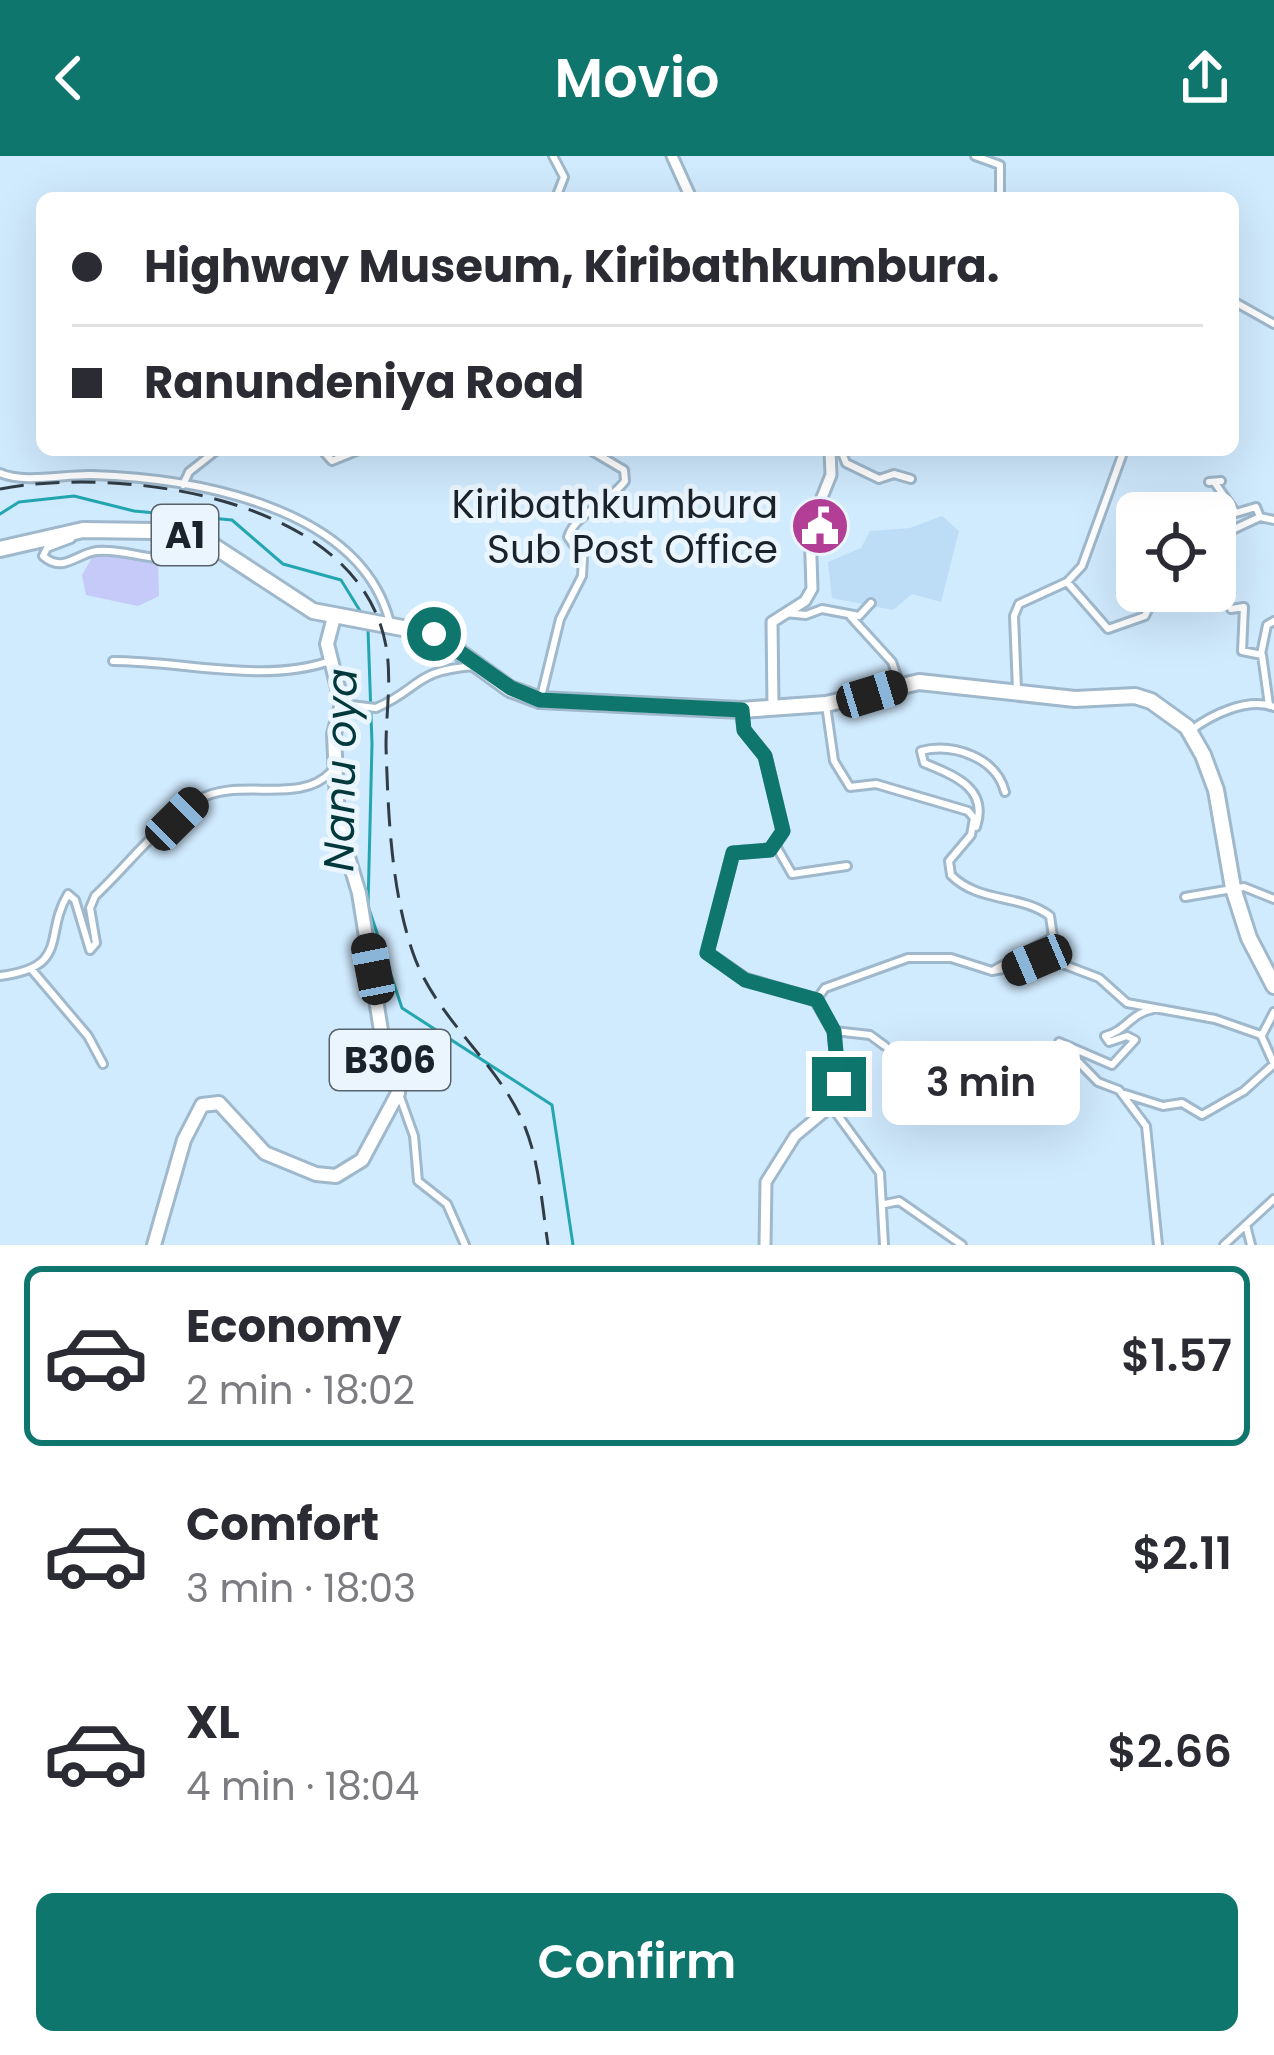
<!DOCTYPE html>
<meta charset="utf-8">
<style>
:root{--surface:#fff;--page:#f2f2f3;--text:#2b2b33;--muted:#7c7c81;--line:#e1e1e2;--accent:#0f766e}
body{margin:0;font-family:Poppins,sans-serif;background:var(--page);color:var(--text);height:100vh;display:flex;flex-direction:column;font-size:45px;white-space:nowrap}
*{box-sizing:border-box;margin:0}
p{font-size:39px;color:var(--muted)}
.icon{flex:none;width:66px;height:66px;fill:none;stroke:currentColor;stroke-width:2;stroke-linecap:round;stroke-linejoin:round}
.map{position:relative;height:1089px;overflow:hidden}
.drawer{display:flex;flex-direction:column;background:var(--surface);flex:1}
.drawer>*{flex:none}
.banner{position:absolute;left:36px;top:36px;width:1203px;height:264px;border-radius:18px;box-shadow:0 12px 48px #0002;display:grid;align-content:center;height:264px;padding:0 36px;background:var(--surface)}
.tools{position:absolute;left:1116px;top:336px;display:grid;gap:24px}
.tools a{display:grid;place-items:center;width:120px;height:120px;border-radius:18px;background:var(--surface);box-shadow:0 12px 48px #0002;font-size:60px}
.end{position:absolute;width:54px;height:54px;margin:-27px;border:15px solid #0f766e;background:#fff;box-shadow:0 0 0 6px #fff}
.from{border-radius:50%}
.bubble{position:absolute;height:84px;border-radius:18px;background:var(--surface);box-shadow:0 12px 48px #0002;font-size:39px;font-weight:600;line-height:84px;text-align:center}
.car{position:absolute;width:36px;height:72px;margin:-36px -18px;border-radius:15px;box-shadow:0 0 9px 3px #0007;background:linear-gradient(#222 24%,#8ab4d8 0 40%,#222 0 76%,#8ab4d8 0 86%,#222 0)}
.banner b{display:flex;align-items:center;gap:42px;height:114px;font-size:45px}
.banner b+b{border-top:3px solid var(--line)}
.banner i{width:30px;height:30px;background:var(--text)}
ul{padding:21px 0 0;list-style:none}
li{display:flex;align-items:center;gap:36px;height:180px;margin:0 24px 18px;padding:0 12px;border:6px solid transparent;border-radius:18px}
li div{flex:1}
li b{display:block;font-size:45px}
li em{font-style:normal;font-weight:600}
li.active{border-color:var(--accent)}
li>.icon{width:108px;height:108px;stroke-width:1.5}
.button{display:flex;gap:24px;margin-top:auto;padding:24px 36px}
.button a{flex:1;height:138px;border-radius:18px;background:var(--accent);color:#fff;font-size:48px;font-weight:600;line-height:138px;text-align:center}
header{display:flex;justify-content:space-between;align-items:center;height:156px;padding:0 36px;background:var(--accent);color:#fff;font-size:54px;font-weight:600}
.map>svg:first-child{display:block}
.built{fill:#bdddf6}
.green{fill:#c5caf9}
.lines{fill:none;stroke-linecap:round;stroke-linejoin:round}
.stream{stroke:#23a6af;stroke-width:3}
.minor-casing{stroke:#9fb8cb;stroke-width:12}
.secondary-casing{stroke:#9fb8cb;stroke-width:15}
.primary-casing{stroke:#9fb8cb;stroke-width:18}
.trunk-casing{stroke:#9fb8cb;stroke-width:20}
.minor{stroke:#fff;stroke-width:6}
.secondary{stroke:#fff;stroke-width:9}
.primary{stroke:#fff;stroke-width:12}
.trunk{stroke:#fff;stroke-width:14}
.rail{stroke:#313d46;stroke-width:3;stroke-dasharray:24 12;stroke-linecap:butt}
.route{stroke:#0f766e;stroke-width:15}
.labels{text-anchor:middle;stroke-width:10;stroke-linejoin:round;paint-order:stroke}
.shield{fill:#eaf5fd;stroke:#58626a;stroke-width:3}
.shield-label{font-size:36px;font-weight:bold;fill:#1a232b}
.poi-label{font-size:39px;fill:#1a232b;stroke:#eaf5fd;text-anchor:end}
.water-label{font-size:42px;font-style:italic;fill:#00383b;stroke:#eaf5fd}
</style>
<header><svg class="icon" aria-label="back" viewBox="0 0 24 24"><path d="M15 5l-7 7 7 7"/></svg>Movio<svg class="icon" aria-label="share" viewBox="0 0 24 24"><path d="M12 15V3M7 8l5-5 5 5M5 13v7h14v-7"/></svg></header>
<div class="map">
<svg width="1274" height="1089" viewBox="0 0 1274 1089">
<rect width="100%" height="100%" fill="#d0eafe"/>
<path class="built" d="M942,360l17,15 -18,71 -29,-8 -19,16 -61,-12 -4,-36 33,-14 9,-17 40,-3z"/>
<path class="green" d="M95,397l63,8 1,35 -21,10 -52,-11 -4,-20z"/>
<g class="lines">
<path class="stream" d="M0,358l19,-12 55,-6 60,15 98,9 51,44 58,16 21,34
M368,473l4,115 -4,162 34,102 150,97 21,140"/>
<g class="minor-casing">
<path id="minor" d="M553,0l11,21 -8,21
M975,0l25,9v33
M1233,145l41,23
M322,294l10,11 27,-11
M841,294l5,13 33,16 15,-5 17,5
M0,317c24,11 65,1 92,2 101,3 269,31 298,148
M1209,326l12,-1
M183,329l6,-13 28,-22
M1260,361l14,3
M1215,382l45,-21 -4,-10 -20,6 -21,-30
M71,383l-24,9 -4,8c20,18 34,-3 54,-5 18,-2 41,5 59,7
M1067,426l41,47 37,-13 12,-25
M1231,453l13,-2 -2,44 20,4 7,50
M785,457l21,2 16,-6 37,7 12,-13
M851,461l41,45 8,23
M1261,498l6,-29 7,-4
M113,505c70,0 150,23 217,0
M1017,534l-3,-74 5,-12 48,-22 15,-16 42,-116
M541,541l19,-78 22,-43 1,-18 -15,-21c7,-23 42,-35 57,-56l-1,-11 -34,-20
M342,548l34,4c46,-20 37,-38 100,-42
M826,549l8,56 16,26 26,-3 92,27 6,7 -3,17 -22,26 2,14c27,28 70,19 99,41l3,21 -61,34
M1190,575c21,-16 57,-34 84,-24
M976,671c13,-39 -21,-51 -52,-64l-3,-12c32,-8 75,6 84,41
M776,690l16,28 55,-8
M1185,741l59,-10 30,12
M32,814l56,66 15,28
M0,820c71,-9 43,-41 68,-82l7,6 15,50 6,-7 -6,-35 5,-12c33,-31 64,-73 103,-96 40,-24 101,6 133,-28
M817,843l8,-11 83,-30h43l41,13 60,-11 47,18 28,25 88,16 46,16
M1153,853c-22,4 -27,22 -48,27l4,6 18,-6 8,4 -23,25 -53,-23 39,40 21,8 27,36 12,119
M834,875l36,4 15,11
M1261,879l13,29
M1262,879l12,-23
M1125,938l38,12 19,-3 20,12 42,-24 30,-27
M400,941l14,39 4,45 29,23 18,41
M831,950l49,67 4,72
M885,1048l14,-3 63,44
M1246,1069l5,20
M1224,1089l50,-46"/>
</g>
<g class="secondary-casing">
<path id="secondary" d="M672,0l19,42
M773,550l-1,-84 33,-21 7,-12 -2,-62 21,-52 -1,-25
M741,554l3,20 21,26 18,75 -13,19 -37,3 -26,100 38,26 71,21 18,31 5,53 -8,22 -36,30 -29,46 -1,63"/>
</g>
<g class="primary-casing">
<path id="primary" d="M154,1089l30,-105 18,-35 17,-2 46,50 51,21 20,2 26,-16 36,-67 1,-15 -17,-41 -23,-144 -21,-69 -4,-90 8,-30 -15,-60 7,-27"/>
</g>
<g class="trunk-casing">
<path id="trunk" d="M0,393l83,-19 72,1 48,8 110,72 121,23 76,55 30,11 201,10 85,-6 93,-22 156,17 60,-3 16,5 36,26 16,28 13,35 17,98 16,50 25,48"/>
</g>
<use href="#minor" class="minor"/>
<use href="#secondary" class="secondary"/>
<use href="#primary" class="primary"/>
<use href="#trunk" class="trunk"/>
<path class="rail" d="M0,333c121,-23 359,7 386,157 6,32 0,67 0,100 2,66 5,144 27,207 22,64 82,107 109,167 17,37 20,85 26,125"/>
</g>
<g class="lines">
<path class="route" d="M434,478l77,54 29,12 202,10 2,20 21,26 18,75 -13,19 -37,3 -26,100 38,27 72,20 17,31 5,53"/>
</g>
<defs>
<g id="civic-disc" transform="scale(3)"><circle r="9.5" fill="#b33e96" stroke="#eaf5fd"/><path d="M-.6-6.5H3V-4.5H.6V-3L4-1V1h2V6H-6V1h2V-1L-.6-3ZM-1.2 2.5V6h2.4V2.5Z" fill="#fff"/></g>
</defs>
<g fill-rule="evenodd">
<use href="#civic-disc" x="820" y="370"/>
</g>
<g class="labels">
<g class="shield">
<rect x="152" y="349" width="66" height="60" rx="9"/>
<rect x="330" y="874" width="120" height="60" rx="9"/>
</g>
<g class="shield-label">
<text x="185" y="392">A1</text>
<text x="390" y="917">B306</text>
</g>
<g class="poi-label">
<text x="778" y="362">Kiribathkumbura<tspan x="778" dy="45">Sub Post Office</tspan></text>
</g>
<g class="water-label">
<text transform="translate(340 614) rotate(-89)" y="15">Nanu oya</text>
</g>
</g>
</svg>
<div class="tools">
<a><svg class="icon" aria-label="locate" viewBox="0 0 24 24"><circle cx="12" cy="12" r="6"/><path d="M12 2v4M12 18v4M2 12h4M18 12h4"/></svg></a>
</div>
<i class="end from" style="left:434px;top:478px"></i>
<i class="end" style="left:839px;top:928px"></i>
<div class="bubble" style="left:882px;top:885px;width:198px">3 min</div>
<i class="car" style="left:872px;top:538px;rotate:73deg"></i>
<i class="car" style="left:177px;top:663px;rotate:45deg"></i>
<i class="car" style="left:1037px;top:804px;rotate:247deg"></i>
<i class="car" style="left:373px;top:813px;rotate:349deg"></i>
<div class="banner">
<b><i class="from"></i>Highway Museum, Kiribathkumbura.</b>
<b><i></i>Ranundeniya Road</b>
</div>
</div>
<section class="drawer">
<ul>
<li class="active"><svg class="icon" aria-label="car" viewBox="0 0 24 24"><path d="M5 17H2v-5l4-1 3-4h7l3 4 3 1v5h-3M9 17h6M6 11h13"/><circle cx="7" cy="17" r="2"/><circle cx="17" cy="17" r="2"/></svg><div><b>Economy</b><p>2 min · 18:02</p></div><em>$1.57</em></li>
<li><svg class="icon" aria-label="car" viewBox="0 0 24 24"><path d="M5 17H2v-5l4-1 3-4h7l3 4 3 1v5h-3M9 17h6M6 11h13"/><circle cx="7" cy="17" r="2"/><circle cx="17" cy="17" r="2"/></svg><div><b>Comfort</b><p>3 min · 18:03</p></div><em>$2.11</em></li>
<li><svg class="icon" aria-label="car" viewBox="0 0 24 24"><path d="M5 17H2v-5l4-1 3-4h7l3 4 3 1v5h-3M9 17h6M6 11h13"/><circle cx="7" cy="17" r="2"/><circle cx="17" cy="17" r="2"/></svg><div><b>XL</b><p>4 min · 18:04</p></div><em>$2.66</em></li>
</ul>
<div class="button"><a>Confirm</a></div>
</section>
